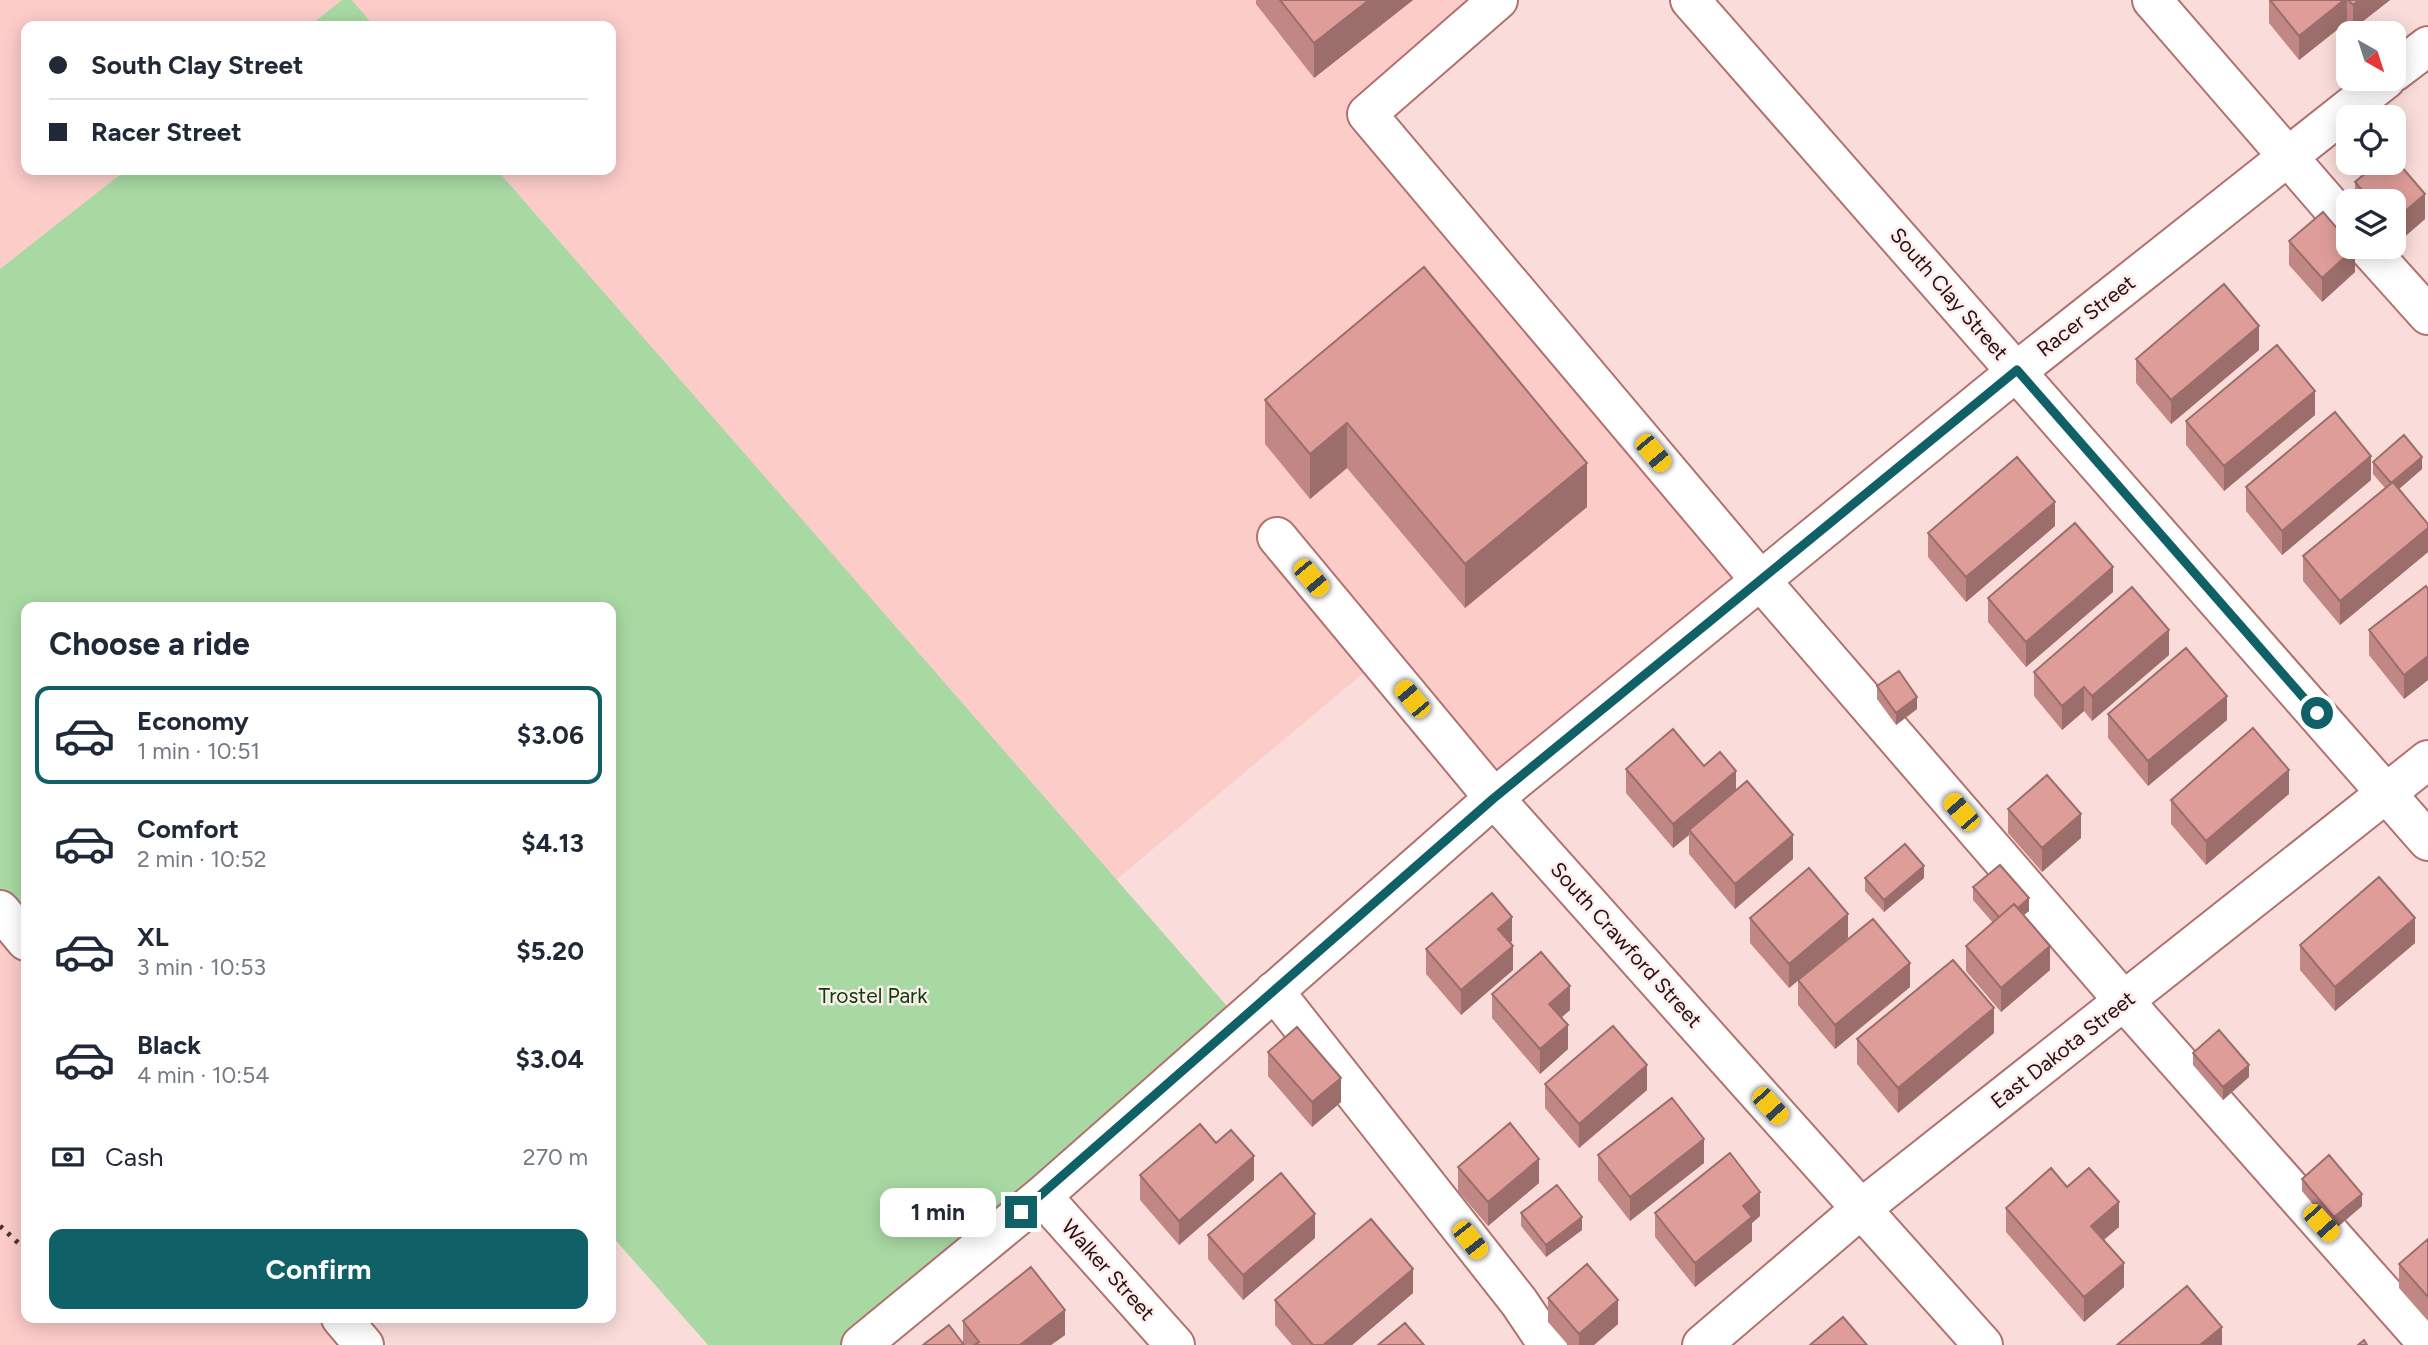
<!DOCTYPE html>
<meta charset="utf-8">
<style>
:root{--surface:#fff;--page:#f2f2f3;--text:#1f2937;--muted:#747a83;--line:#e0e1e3;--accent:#106167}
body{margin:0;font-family:Figtree,sans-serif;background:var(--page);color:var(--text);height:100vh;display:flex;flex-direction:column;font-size:26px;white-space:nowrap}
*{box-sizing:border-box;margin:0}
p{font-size:23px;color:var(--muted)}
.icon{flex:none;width:38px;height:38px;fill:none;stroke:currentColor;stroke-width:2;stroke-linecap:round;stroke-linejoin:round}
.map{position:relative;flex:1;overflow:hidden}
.panel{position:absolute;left:21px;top:602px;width:595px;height:721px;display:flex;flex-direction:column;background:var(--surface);border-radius:14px;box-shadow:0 4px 18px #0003}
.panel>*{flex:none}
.hud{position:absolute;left:21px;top:21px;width:595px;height:154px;border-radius:14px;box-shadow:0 4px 18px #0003;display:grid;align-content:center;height:154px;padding:0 28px;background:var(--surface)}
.needle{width:46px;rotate:141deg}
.buttons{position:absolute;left:2336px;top:21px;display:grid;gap:14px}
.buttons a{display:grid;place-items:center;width:70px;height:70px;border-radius:14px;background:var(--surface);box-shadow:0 4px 18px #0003;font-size:35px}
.end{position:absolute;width:32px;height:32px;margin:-16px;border:9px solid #106167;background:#fff;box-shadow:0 0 0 4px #fff}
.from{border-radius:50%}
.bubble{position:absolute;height:49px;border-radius:14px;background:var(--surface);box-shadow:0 4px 18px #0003;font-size:23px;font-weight:700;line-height:49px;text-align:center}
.car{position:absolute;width:21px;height:42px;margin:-21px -10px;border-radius:9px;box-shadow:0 0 5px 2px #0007;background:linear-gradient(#f5c518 24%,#345 0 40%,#f5c518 0 76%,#345 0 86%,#f5c518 0)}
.hud b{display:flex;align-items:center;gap:24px;height:66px;font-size:26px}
.hud b+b{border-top:2px solid var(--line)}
.hud i{width:18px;height:18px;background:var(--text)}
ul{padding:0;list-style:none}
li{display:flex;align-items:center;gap:21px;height:98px;margin:0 14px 10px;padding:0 14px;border:4px solid transparent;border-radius:14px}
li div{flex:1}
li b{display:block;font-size:26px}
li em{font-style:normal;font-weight:700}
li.current{border-color:var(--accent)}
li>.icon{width:63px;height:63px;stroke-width:1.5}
h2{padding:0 28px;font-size:32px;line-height:84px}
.pay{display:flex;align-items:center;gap:18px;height:77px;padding:0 28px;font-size:26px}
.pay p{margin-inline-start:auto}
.cta{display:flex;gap:14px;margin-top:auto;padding:14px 28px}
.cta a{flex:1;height:80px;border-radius:14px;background:var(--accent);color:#fff;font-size:28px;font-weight:700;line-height:80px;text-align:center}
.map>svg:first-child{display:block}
.built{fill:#fcccc9}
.green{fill:#a8d9a3}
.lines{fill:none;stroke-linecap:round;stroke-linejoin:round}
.minor-casing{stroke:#b1726f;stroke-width:42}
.minor{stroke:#fff;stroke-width:38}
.rail{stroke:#4d3434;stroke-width:5;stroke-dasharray:3.5 7;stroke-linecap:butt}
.wall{fill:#c08784}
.shaded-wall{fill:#9c6e6b}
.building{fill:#df9d99;stroke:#9c6e6b;stroke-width:2}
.route{stroke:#106167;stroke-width:9}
.labels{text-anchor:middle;stroke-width:5;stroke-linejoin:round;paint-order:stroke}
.street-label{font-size:21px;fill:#281010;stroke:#fdeeed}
.park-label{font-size:21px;fill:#0b400a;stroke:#fdeeed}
</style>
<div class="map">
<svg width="2428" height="1345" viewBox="0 0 2428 1345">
<rect width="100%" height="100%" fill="#fadddb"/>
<path class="built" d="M0,0h342l-33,26h-283v144h100l-126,99z
M352,0h1146l-130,114 393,467 -267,217 -115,-138 -263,220 -619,-710h114v-144h-237z
M0,910l26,31v377h315l23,27h-364z"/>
<path class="green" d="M342,0h10l22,26h-65z
M126,170h371l743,851 -379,324h-153l-97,-110v-628h-585v334l-26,-31v-641z"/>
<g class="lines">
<g class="minor-casing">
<path id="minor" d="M1498,0l-131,114 394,467 363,420 304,343
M1690,0l738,841
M2152,0l196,226
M2394,72l34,-26
M2367,247l61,68
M1277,537l217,261 489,547
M0,910l26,31
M1274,991l245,311 29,43
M1042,1196l133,149
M341,1318l23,27
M861,1345l181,-149 452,-398 523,-427 369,-292
M1702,1345l160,-137 566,-448"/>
</g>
<use href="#minor" class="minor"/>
<path class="rail" d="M0,1226l26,24"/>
</g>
<path class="wall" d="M1256,0h157l-99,78 -58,-74z
M2269,0h121l-37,29 -6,-7 -48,38 -30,-37z
M2394,158l31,36v25l-31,27v-45h-39v-19l23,-19h16z
M2289,241l66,31 -33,30 -33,-37z
M1424,267l163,240 -122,101 -118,-140 -37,31 -45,-55v-44z
M2259,350l-88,74 -35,-41v-24z
M2315,415l-91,76 -38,-46v-24z
M2373,462l49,7 -23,20 29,35v28l-88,73 -37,-44v-25l82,-68 -12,-14z
M2371,480l-89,75 -36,-44v-24z
M2055,526l-89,76 -38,-45v-24z
M2428,589v91l-24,19 -35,-44v-25z
M2113,592l-87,75 -38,-45v-24z
M2169,655l-77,66 -8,-10 -22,19 -28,-34v-24z
M1877,686l40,23 -21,16 -19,-26z
M2108,714l119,6 -79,66 -40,-48z
M1704,766l32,25 57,68 -58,50 -46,-55v-19l-16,13 -47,-55v-24z
M2289,794l-83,71 -35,-41v-24z
M2008,809l73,29 -39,34 -34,-39z
M1865,878h59l-40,34 -19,-21z
M1973,887l56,24 -5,4 26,55 -49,42 -35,-41v-25l27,-23 -20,-23z
M1750,918l98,20 -36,31 98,18 -75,62 -37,-44v-24l-9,7 -39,-45z
M1512,941l-2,2 3,27 -52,45 -35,-41v-25z
M2415,943l-80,68 -35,-41v-25z
M1492,994l78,16 -8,7 6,32 -28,25 -48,-56z
M1994,1033l-96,80 -41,-49v-25z
M1268,1052l73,50 -29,25 -44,-51z
M2193,1053l56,24 -26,23 -30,-35z
M1545,1084l102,6 -68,58 -34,-40z
M1216,1143l38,37 -75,65 -39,-45v-25z
M1598,1155l106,8 -74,58 -32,-41z
M1458,1167l81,16 -51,43 -30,-35z
M2302,1179l60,27 -28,24 -32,-39z
M2067,1187l52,40 -15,13 20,47 -40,35 -78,-90v-24z
M1521,1213l61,17 -36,27 -25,-31z
M1655,1213l105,3 -8,7v18l-57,46 -40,-50z
M1208,1235l107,3 -72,62 -35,-41z
M2428,1239v82l-29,-33v-24z
M1413,1293l-61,52h-60l-17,-20v-25z
M1548,1298l70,26 -24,21h-26l-20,-23z
M963,1321l102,14 -14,10h-128l40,-1z"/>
<path class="shaded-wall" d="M1369,0h44l-99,78v-35z
M2344,0h3v22l-48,38v-24z
M2359,0h31l-37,29v-24z
M2425,194v25l-31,27v-25z
M2355,248v24l-33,30v-24z
M2259,326v24l-88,74v-24z
M2315,391v24l-91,76v-25z
M1347,423v45l-37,31v-45z
M2371,456v24l-89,75v-24z
M2422,457v12l-31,27v-12z
M1587,463v44l-122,101v-44z
M2055,502v24l-89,76v-25z
M2428,528v24l-88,73v-24z
M2113,567v25l-87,75v-25z
M2169,630v25l-77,66v-25z
M2428,656v24l-24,19v-24z
M2084,687v24l-22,19v-24z
M2227,696v24l-79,66v-25z
M1917,697v12l-21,16v-12z
M2289,770v24l-83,71v-24z
M1736,771v24l-47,35v5l-16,13v-24z
M2081,814v24l-39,34v-24z
M1793,835v24l-58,50v-25z
M1924,866v12l-40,34v-12z
M2029,898v13l-27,22v-12z
M1848,914v24l-59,50v-24z
M1512,917v24l-14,12v-24z
M2415,918v25l-80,68v-24z
M1513,946v24l-52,45v-25z
M2050,946v24l-49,42v-24z
M1910,963v24l-75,62v-24z
M1570,986v24l-21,18v-24z
M1994,1008v25l-96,80v-25z
M1568,1025v24l-28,25v-25z
M1647,1065v25l-68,58v-24z
M2249,1065v12l-26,23v-13z
M1341,1078v24l-29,25v-25z
M1704,1139v24l-74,58v-24z
M1254,1156v24l-75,65v-24z
M1539,1159v24l-51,43v-24z
M1760,1192v24l-8,7v18l-57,46v-24l48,-57z
M2362,1194v12l-28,24v-13z
M2119,1202v25l-28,23v-24z
M1315,1214v24l-72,62v-25z
M1582,1217v13l-36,27v-12z
M2124,1263v24l-40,35v-25z
M1413,1269v24l-61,52h-29z
M1618,1300v24l-24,21h-15v-11z
M1065,1310v25l-14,10h-31z
M2222,1327v18h-22z"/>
<path class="building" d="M1280,0h89l-55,43z
M2270,0h74l-45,36z
M2348,0h11l-6,5z
M2394,158l31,36 -31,27v-20h-23l-16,-19 23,-19h16z
M2323,212l25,29v6h6l1,1 -33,30 -33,-37z
M1424,267l163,196 -122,101 -118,-141 -37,31 -45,-54z
M2224,284l35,42 -88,74 -35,-41z
M2277,345l38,46 -91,75 -38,-45z
M2335,412l36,44 -89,75 -36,-44z
M2404,435l18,22 -31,26 -18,-21z
M2017,457l38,45 -89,75 -38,-44z
M2393,482l35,42v4l-88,73 -37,-45z
M2075,523l38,44 -87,75 -38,-44z
M2426,586l2,3v67l-24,19 -35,-45z
M2132,587l37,43 -77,66 -8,-9 -22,19 -28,-34z
M2186,648l41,48 -79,65 -40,-47z
M1899,671l18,26 -21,16 -19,-27z
M2253,728l36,42 -83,71 -35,-41z
M1673,729l31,37 16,-14 16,19 -63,53 -47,-55z
M2047,775l34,39 -39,34 -34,-39z
M1747,781l46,54 -58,49 -46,-54z
M1905,844l19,22 -40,34 -19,-22z
M2000,865l29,33 -11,10 -4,-4 -15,13 -26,-30z
M1809,868l39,46 -59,50 -39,-46z
M2379,877l36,41 -80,69 -35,-42z
M1492,893l20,24 -14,12 15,17 -52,44 -35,-41z
M2014,904l36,42 -49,42 -35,-42z
M1873,919l37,44 -75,62 -37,-45z
M1541,952l29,34 -21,18 19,21 -28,24 -48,-55z
M1953,960l41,48 -96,80 -41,-49z
M1613,1026l34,39 -68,59 -34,-40z
M1297,1027l44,51 -29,24 -44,-50z
M2219,1030l30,35 -26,22 -30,-34z
M1672,1098l32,41 -74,58 -32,-42z
M1510,1123l29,36 -51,43 -30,-35z
M1200,1124l16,19 15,-13 23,26 -75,65 -39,-46z
M1730,1153l30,39 -17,14 9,11 -57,46 -40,-50z
M2329,1155l33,39 -28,23 -32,-38z
M2051,1168l16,19 22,-19 30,34 -28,24 33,37 -40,34 -78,-89z
M1281,1173l34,41 -72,61 -35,-40z
M1557,1185l25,32 -36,28 -25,-32z
M1371,1219l42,50 -90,76h-10l-38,-45z
M2428,1239v58l-29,-33z
M1587,1264l31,36 -39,34 -31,-36z
M1031,1267l34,43 -45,35h-46l5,-3 -16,-21z
M2187,1286l35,41 -22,18h-83z
M1843,1317l24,28h-57z
M1405,1323l19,22h-46z
M949,1325l15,20h-41z
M2364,1340l3,5h-9z"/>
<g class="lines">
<path class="route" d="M1021,1212l473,-414 523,-428 300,343"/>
</g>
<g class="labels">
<g class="street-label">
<text transform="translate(1949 294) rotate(49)" y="7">South Clay Street</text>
<text transform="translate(2086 316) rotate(-38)" y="7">Racer Street</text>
<text transform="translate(1626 945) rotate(48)" y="7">South Crawford Street</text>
<text transform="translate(2063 1050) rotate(-38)" y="7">East Dakota Street</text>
<text transform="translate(1108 1270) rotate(48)" y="7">Walker Street</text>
</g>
<g class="park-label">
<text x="873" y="1003">Trostel Park</text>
</g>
</g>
</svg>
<div class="buttons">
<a><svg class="needle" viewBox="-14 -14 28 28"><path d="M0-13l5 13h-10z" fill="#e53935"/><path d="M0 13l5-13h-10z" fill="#747a83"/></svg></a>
<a><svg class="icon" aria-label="locate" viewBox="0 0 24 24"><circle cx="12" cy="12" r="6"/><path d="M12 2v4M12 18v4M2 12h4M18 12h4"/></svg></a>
<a><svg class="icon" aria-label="layers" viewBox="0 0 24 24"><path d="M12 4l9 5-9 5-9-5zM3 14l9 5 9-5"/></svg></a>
</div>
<i class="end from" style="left:2317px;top:713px"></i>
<i class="end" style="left:1021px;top:1212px"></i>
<div class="bubble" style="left:880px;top:1188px;width:116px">1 min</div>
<i class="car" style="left:1653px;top:453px;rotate:140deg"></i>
<i class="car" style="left:1311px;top:578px;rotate:140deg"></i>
<i class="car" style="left:1412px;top:699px;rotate:320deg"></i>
<i class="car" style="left:1961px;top:812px;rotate:319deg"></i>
<i class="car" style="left:1770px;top:1106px;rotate:138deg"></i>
<i class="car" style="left:2321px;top:1223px;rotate:138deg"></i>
<i class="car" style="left:1470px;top:1240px;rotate:142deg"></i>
<div class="hud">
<b><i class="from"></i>South Clay Street</b>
<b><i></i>Racer Street</b>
</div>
<section class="panel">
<h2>Choose a ride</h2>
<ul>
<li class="current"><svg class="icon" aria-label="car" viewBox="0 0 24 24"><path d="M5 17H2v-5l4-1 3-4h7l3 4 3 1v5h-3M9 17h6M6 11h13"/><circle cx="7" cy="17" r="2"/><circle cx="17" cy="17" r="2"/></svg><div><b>Economy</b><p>1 min · 10:51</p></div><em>$3.06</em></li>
<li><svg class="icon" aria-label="car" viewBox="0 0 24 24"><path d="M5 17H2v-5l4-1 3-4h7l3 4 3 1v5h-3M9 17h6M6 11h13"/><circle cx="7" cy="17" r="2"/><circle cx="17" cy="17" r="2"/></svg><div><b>Comfort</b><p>2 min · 10:52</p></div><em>$4.13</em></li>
<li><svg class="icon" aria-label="car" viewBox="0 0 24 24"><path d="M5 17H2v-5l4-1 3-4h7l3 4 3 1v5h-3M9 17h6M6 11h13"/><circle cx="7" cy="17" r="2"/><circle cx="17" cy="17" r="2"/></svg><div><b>XL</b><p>3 min · 10:53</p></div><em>$5.20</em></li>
<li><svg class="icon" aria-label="car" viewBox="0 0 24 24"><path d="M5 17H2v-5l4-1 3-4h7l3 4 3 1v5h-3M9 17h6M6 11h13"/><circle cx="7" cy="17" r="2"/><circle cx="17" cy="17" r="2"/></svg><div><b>Black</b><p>4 min · 10:54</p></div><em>$3.04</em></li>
</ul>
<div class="pay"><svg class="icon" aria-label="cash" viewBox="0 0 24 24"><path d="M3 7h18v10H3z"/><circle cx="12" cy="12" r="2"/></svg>Cash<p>270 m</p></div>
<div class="cta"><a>Confirm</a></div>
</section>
</div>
